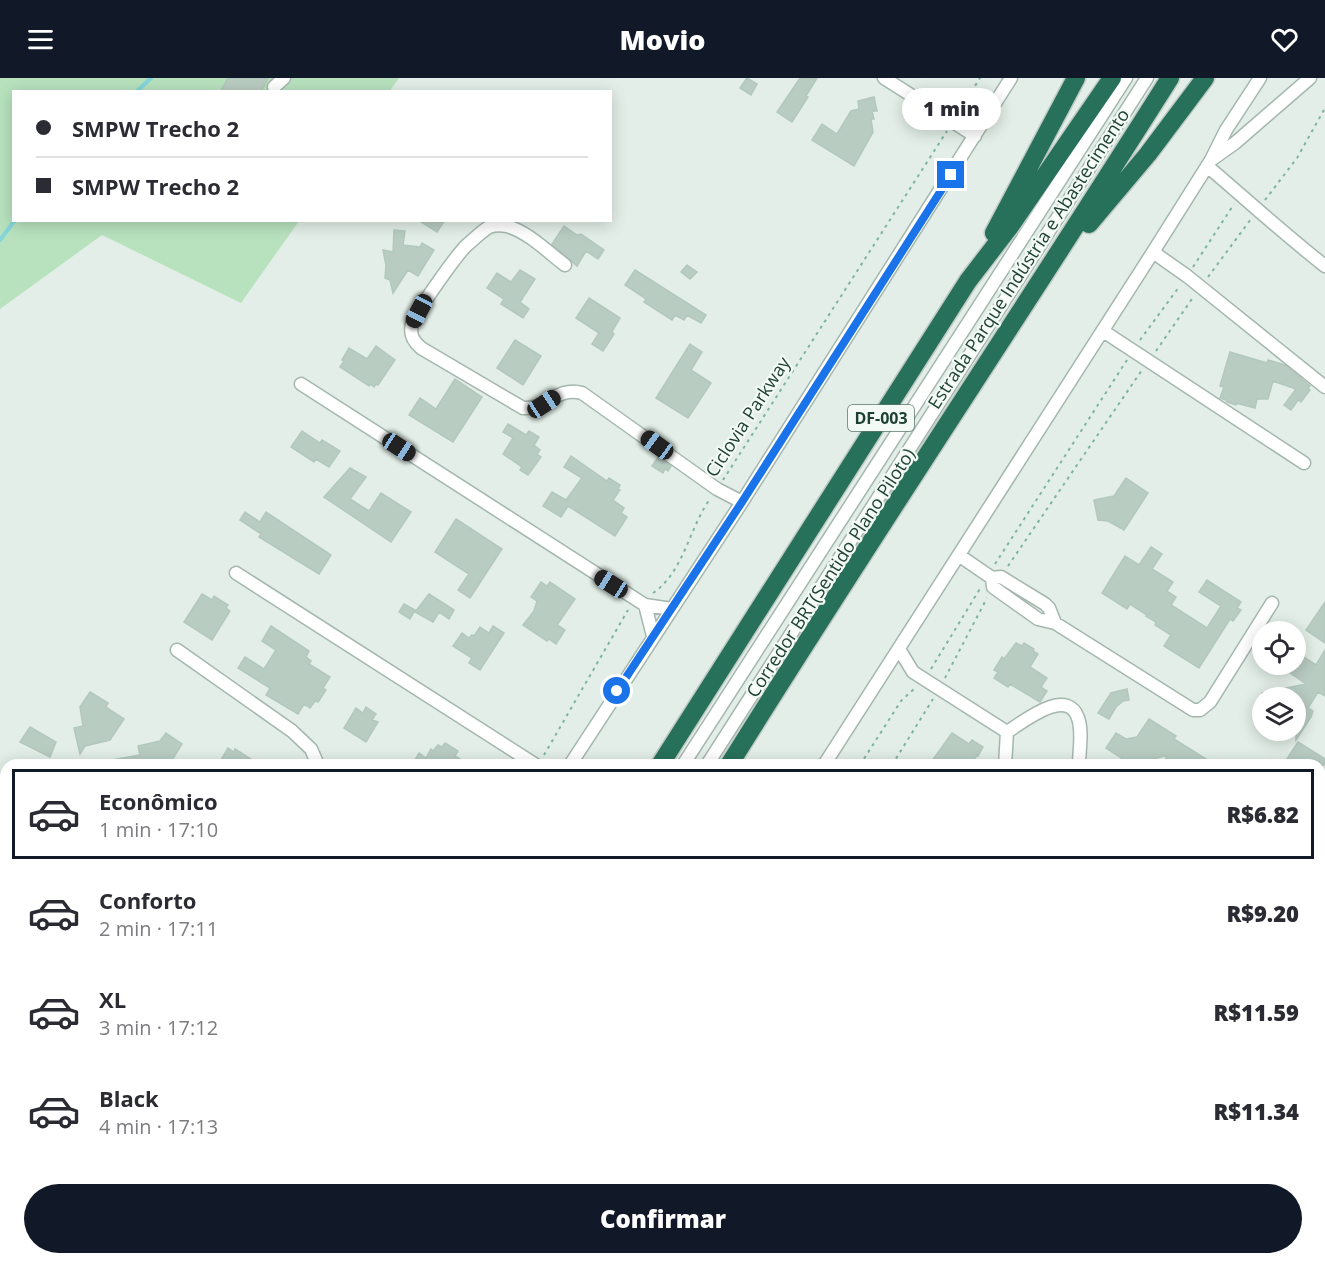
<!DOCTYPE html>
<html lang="pt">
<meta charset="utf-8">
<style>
:root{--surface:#fff;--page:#f7f7f7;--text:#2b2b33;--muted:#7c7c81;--line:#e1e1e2;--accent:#111827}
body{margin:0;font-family:"Open Sans",sans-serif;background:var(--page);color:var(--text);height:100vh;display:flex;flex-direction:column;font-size:22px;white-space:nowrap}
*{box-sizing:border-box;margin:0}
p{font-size:20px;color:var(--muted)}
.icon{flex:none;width:33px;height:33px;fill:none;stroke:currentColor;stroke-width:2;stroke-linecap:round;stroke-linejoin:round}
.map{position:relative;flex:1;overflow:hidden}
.panel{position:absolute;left:0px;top:681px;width:1326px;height:506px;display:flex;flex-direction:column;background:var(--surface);border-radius:18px 18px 0 0;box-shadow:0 3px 15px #0003}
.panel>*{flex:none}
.banner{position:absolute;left:12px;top:12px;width:600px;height:132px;border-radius:0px;box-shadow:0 3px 15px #0003;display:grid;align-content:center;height:132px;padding:0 24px;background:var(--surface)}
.controls{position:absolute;left:1252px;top:543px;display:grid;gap:12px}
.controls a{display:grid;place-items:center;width:54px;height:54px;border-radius:50%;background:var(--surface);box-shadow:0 3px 15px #0003;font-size:30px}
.end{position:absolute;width:27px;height:27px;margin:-14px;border:8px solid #1a73e8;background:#fff;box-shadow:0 0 0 3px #fff}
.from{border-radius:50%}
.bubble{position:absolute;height:42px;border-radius:21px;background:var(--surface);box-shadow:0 3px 15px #0003;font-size:20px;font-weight:800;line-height:42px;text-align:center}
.car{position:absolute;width:18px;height:36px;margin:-18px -9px;border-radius:8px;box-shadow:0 0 4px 2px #0007;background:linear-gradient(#222 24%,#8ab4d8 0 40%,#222 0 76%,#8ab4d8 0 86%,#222 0)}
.banner b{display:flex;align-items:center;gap:21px;height:57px;font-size:22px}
.banner b+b{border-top:2px solid var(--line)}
.banner i{width:15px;height:15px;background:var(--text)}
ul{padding:10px 0 0;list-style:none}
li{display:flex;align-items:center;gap:18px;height:90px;margin:0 12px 9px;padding:0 12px;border:3px solid transparent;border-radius:0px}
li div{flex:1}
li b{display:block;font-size:22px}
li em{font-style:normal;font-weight:800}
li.current{border-color:var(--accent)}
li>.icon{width:54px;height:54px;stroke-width:1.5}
.primary-button{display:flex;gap:12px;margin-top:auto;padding:12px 24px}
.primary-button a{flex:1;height:69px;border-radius:36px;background:var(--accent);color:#fff;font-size:24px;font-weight:800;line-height:69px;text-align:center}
header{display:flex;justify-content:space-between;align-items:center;height:78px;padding:0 24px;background:var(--accent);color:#fff;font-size:27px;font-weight:800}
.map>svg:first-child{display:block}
.green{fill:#b8e2be}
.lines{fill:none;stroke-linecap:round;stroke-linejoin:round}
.stream{stroke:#83d6da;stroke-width:4}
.building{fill:#b9ccc2;stroke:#b3c8bd;stroke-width:1.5}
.minor-casing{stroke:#a4b7ae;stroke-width:15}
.highway-casing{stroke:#c0cac6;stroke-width:21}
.path{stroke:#7eb59e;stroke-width:2;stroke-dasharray:3 4.5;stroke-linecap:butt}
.minor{stroke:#fff;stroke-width:12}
.highway{stroke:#27715a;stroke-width:18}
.route{stroke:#1a73e8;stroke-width:8}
.labels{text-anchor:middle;stroke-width:4.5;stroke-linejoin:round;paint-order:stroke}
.shield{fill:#f3faf5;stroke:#5f786e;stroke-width:1.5}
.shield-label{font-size:16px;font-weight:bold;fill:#1f4134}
.street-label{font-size:18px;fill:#1f4134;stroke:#f3faf5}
</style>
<header><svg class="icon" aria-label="menu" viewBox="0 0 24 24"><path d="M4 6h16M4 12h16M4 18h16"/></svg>Movio<svg class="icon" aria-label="heart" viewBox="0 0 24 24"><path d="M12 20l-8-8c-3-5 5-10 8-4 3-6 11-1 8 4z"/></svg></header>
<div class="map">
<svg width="1325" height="1186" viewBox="0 0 1325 1186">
<rect width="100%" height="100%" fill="#e2eee7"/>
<path class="green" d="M0,0h399l-10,14h-375v128l285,1 -58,82 -139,-68 -102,74z"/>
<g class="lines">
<path class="stream" d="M136,14l15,-14
M0,162l15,-20"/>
</g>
<path class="building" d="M228,0h40l-7,14h-41z
M747,0l10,6 -6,11 -11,-7z
M800,0h17l-11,18 2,1 -16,25 -15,-10z
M874,19l3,14h-5l2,8h-3l2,13 -19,34 -42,-26 10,-16 15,10 14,-23 8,-2 -1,-8z
M418,142h27l-8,12z
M564,148l13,9 4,-1 23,16 -6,9 -12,-8 -9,15 -25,-22z
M394,152l11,1 -2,14 17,2 2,-4 12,7 -16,26 -10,-6 -15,23 -3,-13 -5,-2 1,-13 -3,-15 10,2z
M687,187l10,7 -7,7 -9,-7z
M520,192l15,9 -15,23 9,7 -6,9 -22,-14 3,-5 -17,-11 10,-15 14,9z
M635,192l71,45 -5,8 -14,-8 -3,5 -9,-5 -3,5 -28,-18 2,-3 -21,-14z
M589,220l31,20 -8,14 2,2 -11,17 -11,-7 7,-11 -23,-15z
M515,262l26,16 -18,29 -26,-17z
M690,266l12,8 -11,18 20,13 -23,35 -32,-20z
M376,268l19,14 -17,25 -2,-1 -2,3 -4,-3 -1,2 -29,-19 4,-6 -2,-1 7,-12 18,11z
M1230,274l37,11 1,-3 17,5 25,21 -2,2 2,2 -9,12 -3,-2 -7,10 -7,-5 12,-16 -23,-8 -5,18h-11l-2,9 -19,-5v2l-9,-3 -1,-2 -6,-2 4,-11 -4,-1z
M455,301l27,18 -29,45 -44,-27 11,-17 16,11z
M508,346l18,11 3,-4 10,6 -5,8 6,5 -3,4 4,3 -13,18 -8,-5 2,-3 -19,-13 10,-16 -10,-6z
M302,353l18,12 2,-3 18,11 -11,16 -13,-8 -2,3 -23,-15z
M571,378l36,25 2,-3 11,7 -2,4 2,1 -7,10 11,8 -3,5 6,4 -12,19 -47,-30 -7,11 -18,-11 9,-14 14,8 16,-22 -18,-11z
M658,379l13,9 -3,5 -3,-2 -2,4 -11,-7z
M350,390l16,9 -16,22 19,12 12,-18 30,19 -20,30 -67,-45z
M1126,400l22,15 -24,37 -16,-9 -10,-1 -4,-20 20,-4z
M245,434l15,10 6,-10 65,43 -12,19 -60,-37 2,-3 -21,-14z
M456,441l46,30 -32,49 -12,-8 11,-16 -34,-22z
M1151,469l11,7 -10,15 21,13 -6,9 9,6 -5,8 36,23 14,-22 -22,-14 8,-12 34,22 -4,6 4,2 -8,11 -3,-2 -31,49 -35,-22 7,-11 -16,-10 1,-3 -10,-6 1,-1 -17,-11 -3,5 -25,-16 23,-37 14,9z
M541,504l6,4 3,-4 25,17 -18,26 8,5 -9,14 -7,-5 -2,2 -24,-16 11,-14 3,-10 -6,-4z
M202,516l10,6 2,-4 14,9 -2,3 4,3 -18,29 -28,-18z
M429,516l25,16 -5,9 -10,-7 -6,10 -18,-10z
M1325,524v41l-19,-13z
M404,526l11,6 -5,9 -11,-7z
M271,548l38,25 -3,6 5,4 -2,3 21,13 -7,11 3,2 -8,12 -3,-1 -5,7 -6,-4 -6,10 -32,-19 4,-7 -32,-20 7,-11 19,12 12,-19 -14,-9z
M493,548l11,7 -24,37 -11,-7 3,-5 -19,-12 9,-13 7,5 3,-3 2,1 6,-9 9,6z
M1016,565l6,3 2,-3 10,6 -1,2 5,3 -8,13 17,11 -6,9 6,4 -7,11 -30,-18 -2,3 -14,-9 4,-6 -4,-2 8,-13 2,2z
M1325,572v46l-7,-4 -10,16 5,3 -2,6 -15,23v-42h-33l-1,-5 44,-9 -29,-20h19v-12l20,13z
M1127,611l2,11 -6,1 -7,6 -7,12 -11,-6 13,-20z
M90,614l18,11 -2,4 18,12 -14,21 -25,6 -5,8 -6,-26 9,-2 -3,-19z
M366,629l10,7 -4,6 6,2 -12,20 -22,-14 12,-20 7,5z
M1149,641l27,17 -2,3 32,20 -4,6h-40l6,-10 -36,10 -26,-17 10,-15 10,6 11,-2z
M30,649l26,15 -6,15 -30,-15z
M166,655l16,11 -13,21h-57v-5l28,-5 -2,-9 22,-5z
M952,655l17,11 3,-4 11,7 -5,9 -1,-1 -6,10h-42z
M1298,664l27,17v6h-42z
M445,665l13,8 -3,5 15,9h-58l7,-12 7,5 5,-9 2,2 5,-6 4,2z
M228,670l6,4 1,-3 25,16h-42z"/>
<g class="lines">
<g class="minor-casing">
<path id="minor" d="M884,0l91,58
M274,9l10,-9
M1211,82l24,-17 75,-65
M1207,88c39,33 77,68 118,100
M1153,174l34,24 138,111
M565,187c-17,-13 -37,-33 -58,-39 -5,-1 -13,-1 -18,1 -7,4 -15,12 -22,18 -9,8 -52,68 -55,79 -3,11 2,18 9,24l102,60c24,2 33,-22 59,-15l135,96 25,13
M1103,253l201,132
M301,306l344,221 27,4
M960,478l32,22 9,-1 44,27 4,4 6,15
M236,495l300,192
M992,500l1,9 45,32 17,4 138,87h7l10,-8 62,-99
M645,527l8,31
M899,571l14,23 94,60
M177,572l115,81 19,18 7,16
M1007,654c16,-10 60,-46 71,-14 5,14 1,33 1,47
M570,687l172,-263 269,-424
M683,687l443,-687
M707,687l440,-687
M824,687l329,-513 58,-92 15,-30 34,-52
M1005,687l2,-33
M0,770l6,1
M0,799l6,-2
M0,1013l6,4
M0,1170l6,6
M11,1180l6,6
M631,1180l8,6
M787,1180l9,6
M251,1186l4,-6
M364,1186l3,-6
M387,1186l3,-6
M504,1186l4,-6
M745,1186l12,-6"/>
</g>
<g class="highway-casing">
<path id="highway" d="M1089,146l59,-70 57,-76
M994,155l82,-155
M660,687l308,-484 43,-56 101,-147
M729,687c144,-231 296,-457 441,-687
M343,1186l4,-6
M403,1186l4,-6"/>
</g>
<path class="path" d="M959,33l21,-33
M1265,122l32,-42 28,-50
M1193,189l41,-63
M1208,199l43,-58
M1140,262l39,-53
M1156,273l38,-55
M723,402l224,-349
M995,486l132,-204
M1008,488l134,-196
M653,515c31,-21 36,-65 57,-94
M931,591l50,-82
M945,600l42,-80
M544,677l84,-145
M860,687l41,-64 15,-14
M892,687l41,-66
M227,1186l3,-6
M527,1186l3,-6
M559,1186l5,-6"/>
<use href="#minor" class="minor"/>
<use href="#highway" class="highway"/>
</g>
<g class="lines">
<path class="route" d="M617,613l125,-189 209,-327"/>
</g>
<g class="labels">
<rect class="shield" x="848" y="327" width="66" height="26" rx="4.5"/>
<g class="shield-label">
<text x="881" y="346">DF-003</text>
</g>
<g class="street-label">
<text transform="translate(1029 181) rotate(-57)" y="6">Estrada Parque Indústria e Abastecimento</text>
<text transform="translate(748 339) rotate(-57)" y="6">Ciclovia Parkway</text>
<text transform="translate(831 495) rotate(-57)" y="6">Corredor BRT(Sentido Plano Piloto)</text>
</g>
</g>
</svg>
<div class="controls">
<a><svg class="icon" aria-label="locate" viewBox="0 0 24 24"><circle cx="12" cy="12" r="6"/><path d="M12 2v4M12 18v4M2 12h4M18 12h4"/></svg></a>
<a><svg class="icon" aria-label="layers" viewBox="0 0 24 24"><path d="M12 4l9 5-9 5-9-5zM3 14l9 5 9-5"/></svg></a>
</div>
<i class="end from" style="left:617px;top:613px"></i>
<i class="end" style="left:951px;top:97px"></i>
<div class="bubble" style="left:902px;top:10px;width:99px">1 min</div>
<i class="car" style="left:419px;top:233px;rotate:208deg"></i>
<i class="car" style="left:544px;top:326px;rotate:57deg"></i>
<i class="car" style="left:657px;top:367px;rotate:306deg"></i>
<i class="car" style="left:399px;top:369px;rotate:123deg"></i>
<i class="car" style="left:611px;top:506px;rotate:302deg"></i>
<div class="banner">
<b><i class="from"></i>SMPW Trecho 2</b>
<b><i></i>SMPW Trecho 2</b>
</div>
<section class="panel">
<ul>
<li class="current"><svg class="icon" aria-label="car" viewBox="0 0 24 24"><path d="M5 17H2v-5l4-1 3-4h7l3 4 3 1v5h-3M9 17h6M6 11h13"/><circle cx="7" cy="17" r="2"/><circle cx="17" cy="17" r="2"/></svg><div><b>Econômico</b><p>1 min · 17:10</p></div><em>R$6.82</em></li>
<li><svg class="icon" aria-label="car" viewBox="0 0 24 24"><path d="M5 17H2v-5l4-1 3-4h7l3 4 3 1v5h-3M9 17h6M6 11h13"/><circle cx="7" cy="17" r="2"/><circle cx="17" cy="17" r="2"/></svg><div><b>Conforto</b><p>2 min · 17:11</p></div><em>R$9.20</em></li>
<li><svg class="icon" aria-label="car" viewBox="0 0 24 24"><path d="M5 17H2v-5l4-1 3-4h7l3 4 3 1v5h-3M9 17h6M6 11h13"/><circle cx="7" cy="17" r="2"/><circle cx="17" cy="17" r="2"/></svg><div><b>XL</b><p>3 min · 17:12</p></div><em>R$11.59</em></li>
<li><svg class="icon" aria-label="car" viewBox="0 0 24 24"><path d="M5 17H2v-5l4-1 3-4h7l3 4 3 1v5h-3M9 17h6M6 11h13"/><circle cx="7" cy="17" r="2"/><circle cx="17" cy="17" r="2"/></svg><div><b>Black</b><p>4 min · 17:13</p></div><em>R$11.34</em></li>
</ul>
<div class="primary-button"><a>Confirmar</a></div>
</section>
</div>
